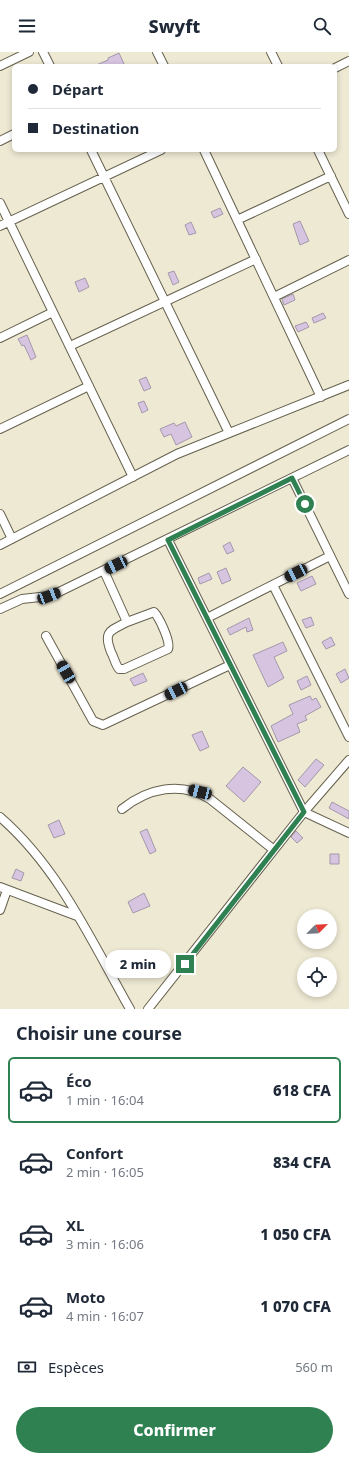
<!DOCTYPE html>
<html lang="fr">
<meta charset="utf-8">
<style>
:root{--surface:#fff;--page:#f2f2f3;--text:#1f2937;--muted:#747a83;--line:#e0e1e3;--accent:#2f8152}
body{margin:0;font-family:"Noto Sans",sans-serif;background:var(--page);color:var(--text);height:100vh;display:flex;flex-direction:column;font-size:15px;white-space:nowrap}
*{box-sizing:border-box;margin:0}
p{font-size:13px;color:var(--muted)}
.icon{flex:none;width:22px;height:22px;fill:none;stroke:currentColor;stroke-width:2;stroke-linecap:round;stroke-linejoin:round}
.map{position:relative;height:957px;overflow:hidden}
.side{display:flex;flex-direction:column;background:var(--surface);flex:1}
.side>*{flex:none}
.top-card{position:absolute;left:12px;top:12px;width:325px;height:88px;border-radius:6px;box-shadow:0 2px 6px #0003;display:grid;align-content:center;height:88px;padding:0 16px;background:var(--surface)}
.needle{width:26px;rotate:66deg}
.fabs{position:absolute;left:297px;top:857px;display:grid;gap:8px}
.fabs a{display:grid;place-items:center;width:40px;height:40px;border-radius:50%;background:var(--surface);box-shadow:0 2px 6px #0003;font-size:20px}
.end{position:absolute;width:18px;height:18px;margin:-9px;border:5px solid #2f8152;background:#fff;box-shadow:0 0 0 2px #fff}
.from{border-radius:50%}
.bubble{position:absolute;height:28px;border-radius:14px;background:var(--surface);box-shadow:0 2px 6px #0003;font-size:13px;font-weight:800;line-height:28px;text-align:center}
.car{position:absolute;width:12px;height:24px;margin:-12px -6px;border-radius:5px;box-shadow:0 0 3px 1px #0007;background:linear-gradient(#222 24%,#8ab4d8 0 40%,#222 0 76%,#8ab4d8 0 86%,#222 0)}
.top-card b{display:flex;align-items:center;gap:14px;height:38px;font-size:15px}
.top-card b+b{border-top:1px solid var(--line)}
.top-card i{width:10px;height:10px;background:var(--text)}
ul{padding:0;list-style:none}
li{display:flex;align-items:center;gap:12px;height:66px;margin:0 8px 6px;padding:0 8px;border:2px solid transparent;border-radius:6px}
li div{flex:1}
li b{display:block;font-size:15px}
li em{font-style:normal;font-weight:800}
li.active{border-color:var(--accent)}
li>.icon{width:36px;height:36px;stroke-width:1.5}
h2{padding:0 16px;font-size:18px;line-height:48px}
.pay{display:flex;align-items:center;gap:10px;height:44px;padding:0 16px;font-size:15px}
.pay p{margin-inline-start:auto}
.button{display:flex;gap:8px;margin-top:auto;padding:8px 16px}
.button a{flex:1;height:46px;border-radius:24px;background:var(--accent);color:#fff;font-size:16px;font-weight:800;line-height:46px;text-align:center}
header{display:flex;justify-content:space-between;align-items:center;height:52px;padding:0 16px;background:var(--surface);font-size:18px;font-weight:800}
.map>svg:first-child{display:block}
.building{fill:#d6c4e0;stroke:#a498ab}
.lines{fill:none;stroke-linecap:round;stroke-linejoin:round}
.minor-casing{stroke:#66614e;stroke-width:10}
.minor{stroke:#fff;stroke-width:8}
.route{stroke:#2f8152;stroke-width:5}
</style>
<header><svg class="icon" aria-label="menu" viewBox="0 0 24 24"><path d="M4 6h16M4 12h16M4 18h16"/></svg>Swyft<svg class="icon" aria-label="search" viewBox="0 0 24 24"><circle cx="10" cy="10" r="6"/><path d="M15 15l6 6"/></svg></header>
<div class="map">
<svg width="349" height="957" viewBox="0 0 349 957">
<rect width="100%" height="100%" fill="#eee9d3"/>
<path class="building" d="M119,1l6,13h-31l14,-6v-2z
M220,156l3,6 -9,4 -3,-6z
M300,169l9,20 -9,4 -7,-21z
M191,170l5,11 -7,2 -4,-10z
M174,219l5,11 -6,3 -5,-12z
M85,226l4,9 -10,5 -4,-10z
M293,242l2,6 -11,5 -2,-6z
M323,261l3,5 -12,5 -2,-5z
M306,270l3,5 -11,5 -3,-6z
M27,283l9,22 -5,3 -7,-15 -2,1 -4,-7z
M146,325l5,11 -7,3 -5,-11z
M144,349l4,9 -6,3 -4,-10z
M185,370l7,15 -16,8 -5,-11 -7,3 -4,-8 14,-6 2,3z
M230,490l4,9 -7,3 -4,-8z
M226,516l5,12 -9,4 -5,-12z
M209,521l3,6 -12,5 -2,-6z
M312,524l4,8 -15,7 -4,-8z
M311,565l3,8 -8,3 -4,-8z
M249,566l4,12 -6,2 -1,-5 -16,8 -3,-6z
M331,585l4,8 -9,4 -4,-7z
M283,590l4,9 -13,6 10,21 -16,9 -15,-32z
M345,617l4,9 -8,5 -5,-9z
M143,621l4,8 -13,5 -4,-7z
M307,624l4,9 -10,5 -4,-9z
M310,644l2,4 4,-2 5,9 -16,9 2,4 -10,4 3,8 -22,10 -7,-16 22,-12 -4,-9z
M202,679l7,16 -9,4 -8,-16z
M316,707l8,6 -19,22 -7,-7z
M243,715l18,15 -17,20 -18,-16z
M332,750l17,9v8l-20,-11z
M59,768l6,14 -11,4 -6,-13z
M147,777l9,22 -6,3 -10,-22z
M296,779l7,7 -6,5 -6,-6z
M330,802h9v10h-9z
M16,817l8,4 -3,8 -9,-3z
M144,841l6,13 -17,7 -5,-11z"/>
<g class="lines">
<g class="minor-casing">
<path id="minor" d="M43,0l7,14
M157,0l7,14
M271,0l7,14
M0,14l29,-14
M335,16l14,-7
M0,89l14,-7
M91,98l138,283
M204,98l117,247
M318,98l31,64
M0,151l133,274
M237,168l94,-44
M0,174l161,-76
M274,245l75,-37
M0,286l53,-26
M70,294l186,-87
M0,377l89,-43
M292,426l57,116
M0,462l12,25
M168,488l136,272 45,21
M0,493l177,-91 172,-69
M104,519l23,51 27,-10c5,5 17,30 14,37l-44,20h-5c-4,-5 -5,-12 -8,-17 -8,-21 -1,-21 16,-30
M273,533l76,152
M0,542l349,-175
M0,557l22,-10 27,-3 10,-4 290,-142
M207,566l123,-62
M46,584l47,85 10,4 127,-60
M122,757c26,-21 59,-28 88,-10l64,51
M0,765c59,51 92,125 130,192
M0,835l77,29
M0,858l7,-20
M148,957l156,-197 45,-52"/>
</g>
<use href="#minor" class="minor"/>
</g>
<g class="lines">
<path class="route" d="M185,912l119,-152 -136,-272 124,-62 13,26"/>
</g>
</svg>
<div class="fabs">
<a><svg class="needle" viewBox="-14 -14 28 28"><path d="M0-13l5 13h-10z" fill="#e53935"/><path d="M0 13l5-13h-10z" fill="#747a83"/></svg></a>
<a><svg class="icon" aria-label="locate" viewBox="0 0 24 24"><circle cx="12" cy="12" r="6"/><path d="M12 2v4M12 18v4M2 12h4M18 12h4"/></svg></a>
</div>
<i class="end from" style="left:305px;top:452px"></i>
<i class="end" style="left:185px;top:912px"></i>
<div class="bubble" style="left:105px;top:898px;width:66px">2 min</div>
<i class="car" style="left:116px;top:513px;rotate:245deg"></i>
<i class="car" style="left:296px;top:521px;rotate:243deg"></i>
<i class="car" style="left:49px;top:544px;rotate:69deg"></i>
<i class="car" style="left:66px;top:620px;rotate:330deg"></i>
<i class="car" style="left:176px;top:639px;rotate:244deg"></i>
<i class="car" style="left:200px;top:740px;rotate:284deg"></i>
<div class="top-card">
<b><i class="from"></i>Départ</b>
<b><i></i>Destination</b>
</div>
</div>
<section class="side">
<h2>Choisir une course</h2>
<ul>
<li class="active"><svg class="icon" aria-label="car" viewBox="0 0 24 24"><path d="M5 17H2v-5l4-1 3-4h7l3 4 3 1v5h-3M9 17h6M6 11h13"/><circle cx="7" cy="17" r="2"/><circle cx="17" cy="17" r="2"/></svg><div><b>Éco</b><p>1 min · 16:04</p></div><em>618 CFA</em></li>
<li><svg class="icon" aria-label="car" viewBox="0 0 24 24"><path d="M5 17H2v-5l4-1 3-4h7l3 4 3 1v5h-3M9 17h6M6 11h13"/><circle cx="7" cy="17" r="2"/><circle cx="17" cy="17" r="2"/></svg><div><b>Confort</b><p>2 min · 16:05</p></div><em>834 CFA</em></li>
<li><svg class="icon" aria-label="car" viewBox="0 0 24 24"><path d="M5 17H2v-5l4-1 3-4h7l3 4 3 1v5h-3M9 17h6M6 11h13"/><circle cx="7" cy="17" r="2"/><circle cx="17" cy="17" r="2"/></svg><div><b>XL</b><p>3 min · 16:06</p></div><em>1 050 CFA</em></li>
<li><svg class="icon" aria-label="car" viewBox="0 0 24 24"><path d="M5 17H2v-5l4-1 3-4h7l3 4 3 1v5h-3M9 17h6M6 11h13"/><circle cx="7" cy="17" r="2"/><circle cx="17" cy="17" r="2"/></svg><div><b>Moto</b><p>4 min · 16:07</p></div><em>1 070 CFA</em></li>
</ul>
<div class="pay"><svg class="icon" aria-label="cash" viewBox="0 0 24 24"><path d="M3 7h18v10H3z"/><circle cx="12" cy="12" r="2"/></svg>Espèces<p>560 m</p></div>
<div class="button"><a>Confirmer</a></div>
</section>
